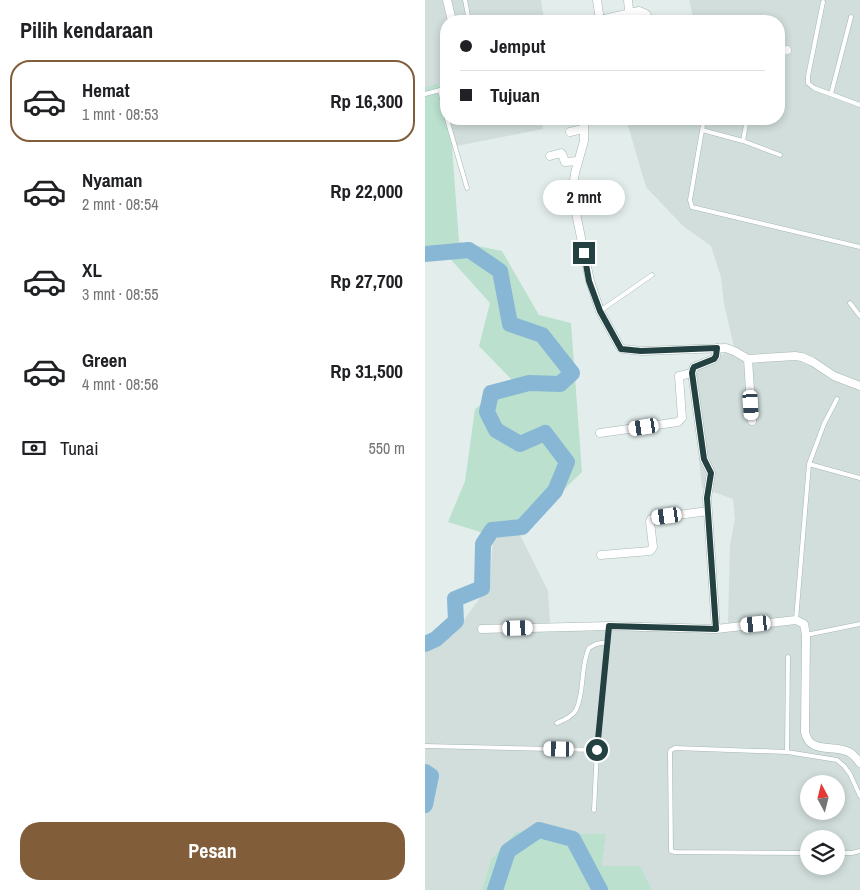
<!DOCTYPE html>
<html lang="id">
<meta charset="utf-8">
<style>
:root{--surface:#fff;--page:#f6f6f6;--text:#202124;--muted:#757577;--line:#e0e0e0;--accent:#825d3a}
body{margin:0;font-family:"Archivo Narrow",sans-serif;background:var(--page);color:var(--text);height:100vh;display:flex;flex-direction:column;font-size:19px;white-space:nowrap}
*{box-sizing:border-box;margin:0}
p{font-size:16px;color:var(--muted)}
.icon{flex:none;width:28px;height:28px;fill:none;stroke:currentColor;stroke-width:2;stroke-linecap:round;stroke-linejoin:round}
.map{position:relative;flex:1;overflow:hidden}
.panel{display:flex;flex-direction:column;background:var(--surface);width:425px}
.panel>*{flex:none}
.banner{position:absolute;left:15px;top:15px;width:345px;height:110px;border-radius:20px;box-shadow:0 2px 8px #0003;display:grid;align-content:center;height:110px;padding:0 20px;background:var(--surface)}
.needle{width:32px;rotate:353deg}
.tools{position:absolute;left:375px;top:775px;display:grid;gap:10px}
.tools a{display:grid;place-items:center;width:45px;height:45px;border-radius:50%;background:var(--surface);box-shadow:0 2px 8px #0003;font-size:25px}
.end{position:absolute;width:22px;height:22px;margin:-11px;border:6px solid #224140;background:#fff;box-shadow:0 0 0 2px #fff}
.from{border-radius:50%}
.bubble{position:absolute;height:35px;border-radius:18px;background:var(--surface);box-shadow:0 2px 8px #0003;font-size:16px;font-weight:700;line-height:35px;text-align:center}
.car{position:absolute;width:15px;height:30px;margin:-15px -8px;border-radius:6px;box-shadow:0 0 4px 1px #0007;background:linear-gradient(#fff 24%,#345 0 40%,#fff 0 76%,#345 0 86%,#fff 0)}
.banner b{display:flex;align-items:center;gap:18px;height:48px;font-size:19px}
.banner b+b{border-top:1px solid var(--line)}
.banner i{width:12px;height:12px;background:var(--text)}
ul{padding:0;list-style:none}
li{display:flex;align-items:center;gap:15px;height:82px;margin:0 10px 8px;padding:0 10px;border:2px solid transparent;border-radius:20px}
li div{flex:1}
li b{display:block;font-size:19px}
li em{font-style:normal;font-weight:700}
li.on{border-color:var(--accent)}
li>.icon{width:45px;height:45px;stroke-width:1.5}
h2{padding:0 20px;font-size:22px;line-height:60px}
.pay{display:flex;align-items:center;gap:12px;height:55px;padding:0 20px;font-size:19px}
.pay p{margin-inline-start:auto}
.cta{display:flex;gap:10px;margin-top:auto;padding:10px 20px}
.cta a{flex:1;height:58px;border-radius:20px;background:var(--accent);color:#fff;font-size:20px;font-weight:700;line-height:58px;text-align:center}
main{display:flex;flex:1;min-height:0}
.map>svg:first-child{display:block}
.built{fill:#d1dedc;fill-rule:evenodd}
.green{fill:#bbe0ce}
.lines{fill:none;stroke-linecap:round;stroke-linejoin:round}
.river{stroke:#88b7d6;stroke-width:16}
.lane-casing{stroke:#a5b7b5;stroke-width:5}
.street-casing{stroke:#a5b7b5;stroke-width:9}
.lane{stroke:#fff;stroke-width:4}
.street{stroke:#fff;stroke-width:8}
.route{stroke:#224140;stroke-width:6}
</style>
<main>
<section class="panel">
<h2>Pilih kendaraan</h2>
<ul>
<li class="on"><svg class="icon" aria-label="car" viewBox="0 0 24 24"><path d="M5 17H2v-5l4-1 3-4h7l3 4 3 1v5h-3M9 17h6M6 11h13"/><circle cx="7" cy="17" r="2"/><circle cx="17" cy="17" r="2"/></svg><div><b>Hemat</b><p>1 mnt · 08:53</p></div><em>Rp 16,300</em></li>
<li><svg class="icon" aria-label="car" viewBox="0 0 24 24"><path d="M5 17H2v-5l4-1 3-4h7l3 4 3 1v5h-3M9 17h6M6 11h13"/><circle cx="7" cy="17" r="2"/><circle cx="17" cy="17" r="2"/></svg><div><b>Nyaman</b><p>2 mnt · 08:54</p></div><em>Rp 22,000</em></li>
<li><svg class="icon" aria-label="car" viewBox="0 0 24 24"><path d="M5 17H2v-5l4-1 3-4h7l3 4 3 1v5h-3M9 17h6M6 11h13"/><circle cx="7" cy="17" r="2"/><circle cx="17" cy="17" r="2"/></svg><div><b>XL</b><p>3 mnt · 08:55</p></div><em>Rp 27,700</em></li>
<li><svg class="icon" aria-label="car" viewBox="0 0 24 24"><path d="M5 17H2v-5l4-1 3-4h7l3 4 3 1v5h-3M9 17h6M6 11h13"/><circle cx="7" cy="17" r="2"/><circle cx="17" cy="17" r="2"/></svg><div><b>Green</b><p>4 mnt · 08:56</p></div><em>Rp 31,500</em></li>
</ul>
<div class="pay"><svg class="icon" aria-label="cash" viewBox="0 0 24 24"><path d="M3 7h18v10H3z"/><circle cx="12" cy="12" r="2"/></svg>Tunai<p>550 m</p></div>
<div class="cta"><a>Pesan</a></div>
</section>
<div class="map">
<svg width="435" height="890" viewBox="0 0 435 890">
<rect width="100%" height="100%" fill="#e3eeec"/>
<path class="built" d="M0,0h116l3,21h-98v98h95l2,10 -91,18 -14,-62 -13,2z
M264,0h171v890h-208l-12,-24h-38l4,-32 -90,-2 -25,27 -9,31h-57v-112l2,-8 -2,-1v-121l28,-13 37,-51 3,-48 26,-3 29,58 2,32h59l68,4 51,-3 2,-79 5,-26 -2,-20 -31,-11 -12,-113 44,-28 -10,-43 -3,-27 -10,-31 -28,-20 -37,-39 -20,-68h153v-98h-85zM384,784h27v27h-27zM384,839h27v27h-27z"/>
<path class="green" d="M13,84l14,63 7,95 43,9 37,64 32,8 11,149 -63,61 -26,3 -45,-14 17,-41 10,-72 38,-28 -34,-35 11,-43 -45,-50 -20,6v-172z
M91,832l90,2 -4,32h38l12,24h-170l9,-31z"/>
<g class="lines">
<path class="river" d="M0,254l44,-4 31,21 10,53 32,11 30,38 -12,11 -31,-1 -38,10 -4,19 9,18 24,14 25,-11 22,29 -12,29 -33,36 -30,3 -9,14 -1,44 -27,11 1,22 -20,18 -11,5
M0,772l6,4 -6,29
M70,890l13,-39 31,-21 34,9 27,51"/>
<g class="lane-casing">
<path id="lane" d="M40,0l4,21
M398,2l-15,74v7l6,5 46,17
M21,87l-6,3 6,25
M0,94l15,-4
M406,94l20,-77
M22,119l20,69
M279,119l-14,81 2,7 168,40
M277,130l41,11 37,14
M318,141l4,-22
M425,303l10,13
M175,311l52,-36
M384,464l51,14
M371,620l13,-156 15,-40 13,-25
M381,635l54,-11
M132,723c7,-3 15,-6 19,-13 9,-18 4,-44 13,-62l7,-4 12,-2
M0,746l172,4
M362,752l1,-95
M169,810l3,-60 12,-124
M384,853l-134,-1 -4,-1 -1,-99 1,-2 4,-2 112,4 50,8 7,6 6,8 10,22
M411,853h16l8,-2"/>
</g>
<g class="street-casing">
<path id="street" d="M22,0l5,21
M172,0l3,21
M203,0l1,10v3
M175,20l39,-9 7,3 4,7
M354,52l8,-2
M159,119v22l-9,32 -2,13 4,32 13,63 10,30 20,36 3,2 19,2 84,-3 8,3 14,8 47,-3 7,1 11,5 21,14 26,10
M145,132l13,-3
M125,156l11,-3 1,1 3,8 13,-1
M323,359l4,62
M175,433l78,-11 4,-4 -3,-42 13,-3
M176,555l49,-4 3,-4 -3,-25 1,-3 5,-1 52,-7
M57,629l127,-3 107,3 80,-9 8,4 2,11 -1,97c5,23 28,12 44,20 4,2 8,7 11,11
M291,629l-9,-131 4,-25 -7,-14 -12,-86 2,-6 20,-8 2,-3 1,-8"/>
</g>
<use href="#lane" class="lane"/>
<use href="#street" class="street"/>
</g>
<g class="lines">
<path class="route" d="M159,253l5,28 11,30 21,38 20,2 76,-3 -1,8 -2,3 -20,8 -1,2 -1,4 12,86 7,14 -4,25 9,131 -107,-3 -12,124"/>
</g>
</svg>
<div class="tools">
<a><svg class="needle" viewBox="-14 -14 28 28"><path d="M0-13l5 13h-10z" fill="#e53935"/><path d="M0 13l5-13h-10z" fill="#757577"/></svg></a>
<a><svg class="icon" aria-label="layers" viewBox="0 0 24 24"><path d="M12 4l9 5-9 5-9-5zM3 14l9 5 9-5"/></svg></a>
</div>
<i class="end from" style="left:172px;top:750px"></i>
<i class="end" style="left:159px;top:253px"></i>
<div class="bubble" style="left:118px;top:180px;width:82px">2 mnt</div>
<i class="car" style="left:326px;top:405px;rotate:176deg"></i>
<i class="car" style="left:219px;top:427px;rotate:261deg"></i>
<i class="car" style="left:242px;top:516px;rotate:262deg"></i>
<i class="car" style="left:331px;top:624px;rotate:264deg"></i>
<i class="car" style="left:93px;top:628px;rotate:88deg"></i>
<i class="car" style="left:134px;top:749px;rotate:271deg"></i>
<div class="banner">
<b><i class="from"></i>Jemput</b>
<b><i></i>Tujuan</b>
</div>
</div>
</main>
